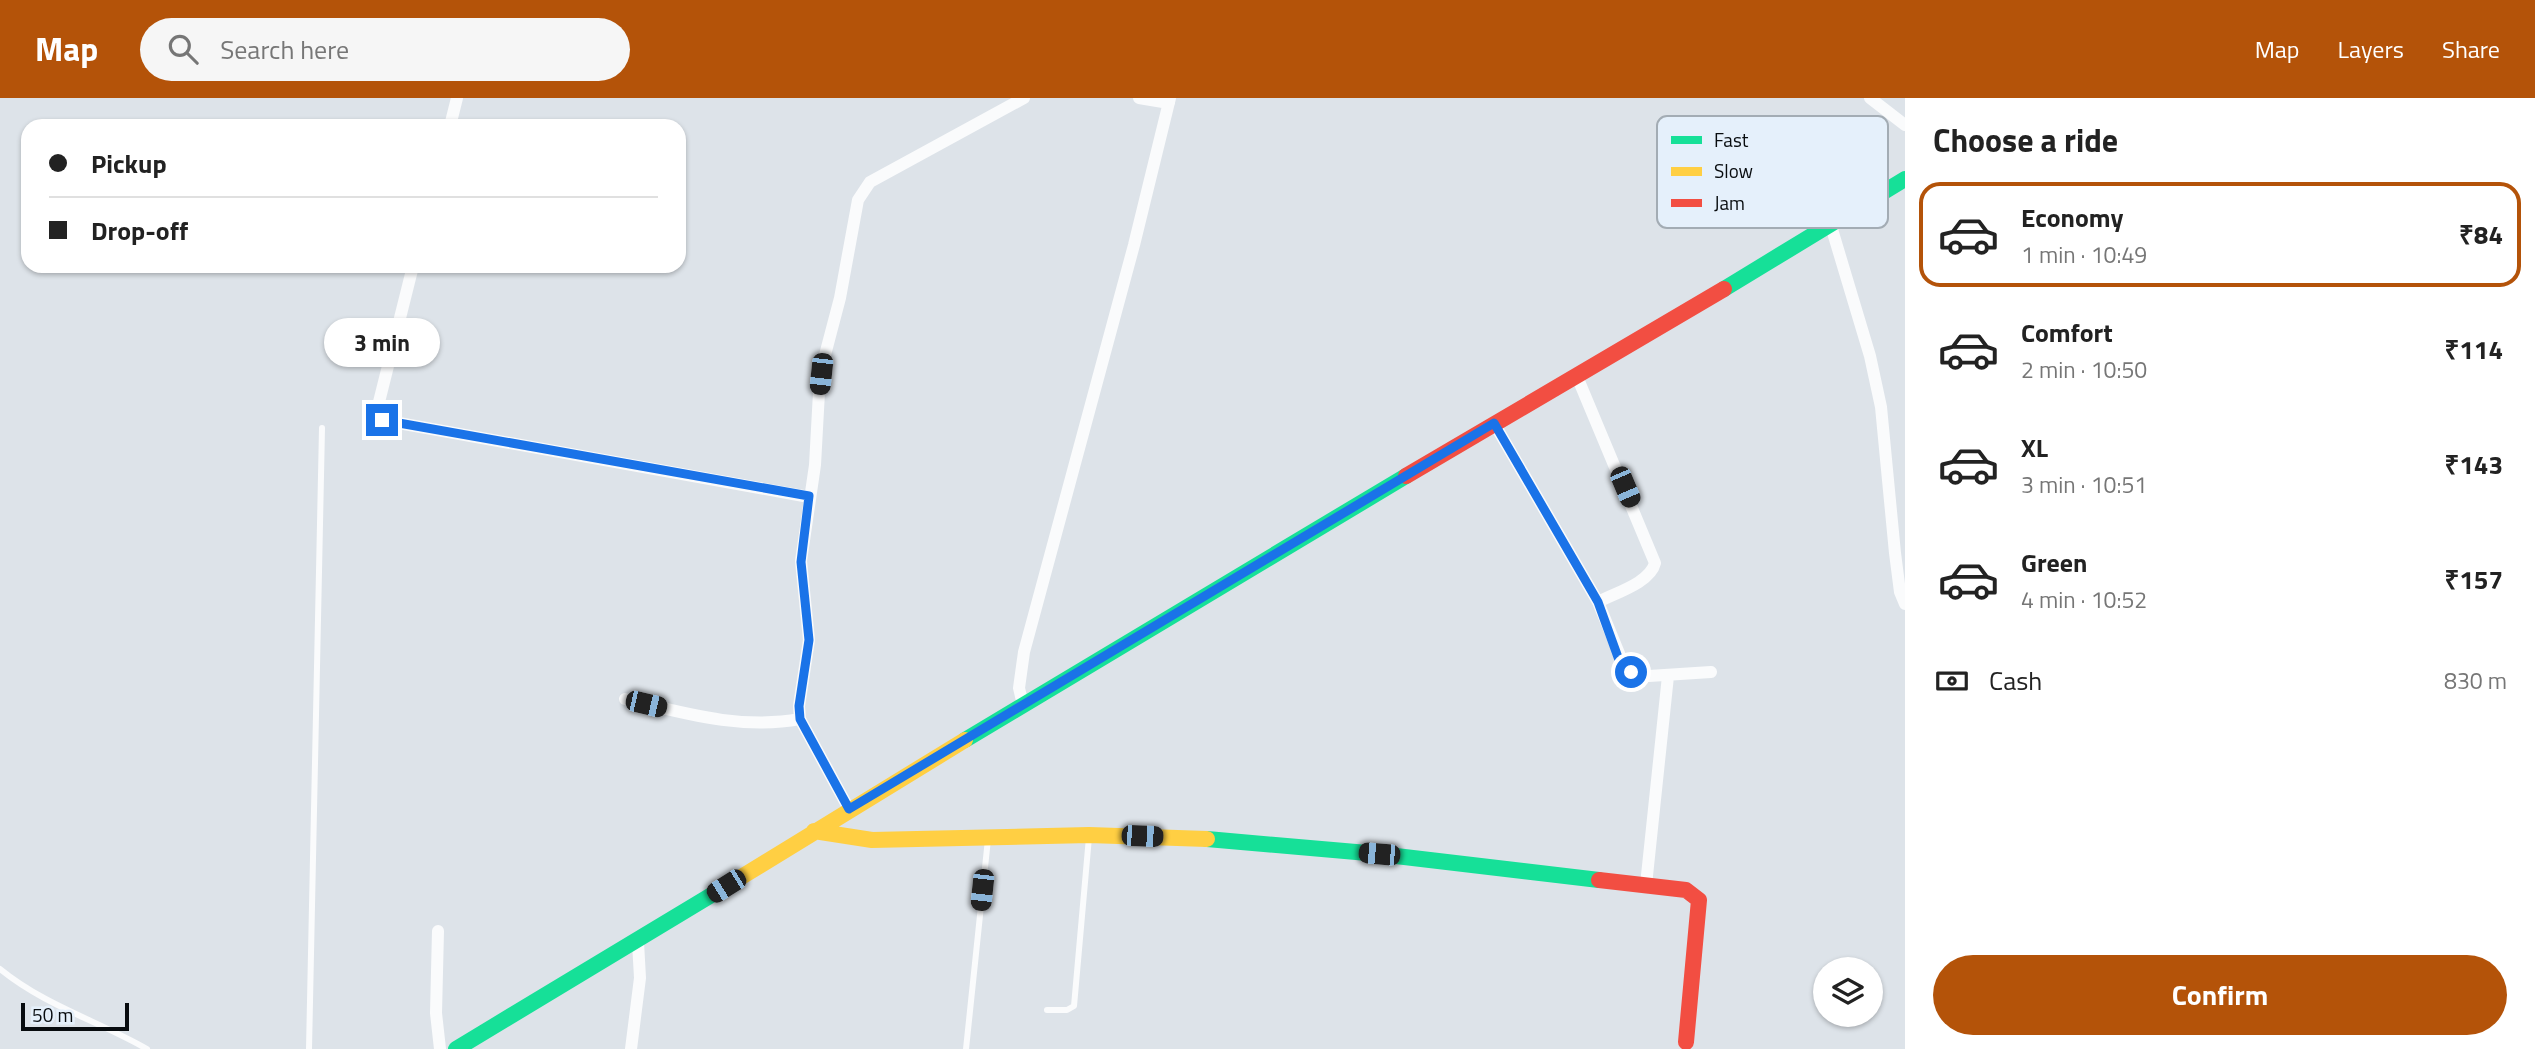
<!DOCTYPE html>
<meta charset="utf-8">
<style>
:root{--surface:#fff;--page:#f6f6f6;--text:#222;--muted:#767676;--line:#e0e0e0;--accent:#b45309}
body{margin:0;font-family:"Titillium Web",sans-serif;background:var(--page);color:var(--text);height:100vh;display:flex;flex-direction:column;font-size:26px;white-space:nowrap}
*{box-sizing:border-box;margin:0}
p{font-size:23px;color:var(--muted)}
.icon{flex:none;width:38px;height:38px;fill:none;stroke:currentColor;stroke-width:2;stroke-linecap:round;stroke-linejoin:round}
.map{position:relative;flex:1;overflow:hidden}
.panel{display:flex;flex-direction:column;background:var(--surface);width:630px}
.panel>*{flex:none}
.guide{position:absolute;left:21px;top:21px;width:665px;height:154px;border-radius:21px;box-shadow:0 2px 5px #0004;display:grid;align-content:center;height:154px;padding:0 28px;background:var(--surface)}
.fabs{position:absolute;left:1813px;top:859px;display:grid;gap:14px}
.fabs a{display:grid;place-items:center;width:70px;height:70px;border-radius:50%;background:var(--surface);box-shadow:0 2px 5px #0004;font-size:35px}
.scale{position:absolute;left:21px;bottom:18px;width:108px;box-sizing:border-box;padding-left:7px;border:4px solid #080c0f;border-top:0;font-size:19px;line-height:24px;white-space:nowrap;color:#080c0f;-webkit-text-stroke:5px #e5f0fb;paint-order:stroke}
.end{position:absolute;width:32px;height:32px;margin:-16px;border:9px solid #1a73e8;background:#fff;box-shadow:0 0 0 4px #fff}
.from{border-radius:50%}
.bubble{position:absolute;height:49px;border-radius:24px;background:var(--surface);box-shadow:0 2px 5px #0004;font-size:23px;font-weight:700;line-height:49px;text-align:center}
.car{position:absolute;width:21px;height:42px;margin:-21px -10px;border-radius:9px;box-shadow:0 0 5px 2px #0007;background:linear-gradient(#222 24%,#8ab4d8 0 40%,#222 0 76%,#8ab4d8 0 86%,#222 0)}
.guide b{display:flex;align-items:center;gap:24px;height:66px;font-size:26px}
.guide b+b{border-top:2px solid var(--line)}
.guide i{width:18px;height:18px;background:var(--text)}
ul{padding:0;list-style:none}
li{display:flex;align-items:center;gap:21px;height:105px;margin:0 14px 10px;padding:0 14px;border:4px solid transparent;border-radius:21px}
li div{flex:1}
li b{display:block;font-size:26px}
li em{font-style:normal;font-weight:700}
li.selected{border-color:var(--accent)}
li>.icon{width:63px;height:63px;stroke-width:1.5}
h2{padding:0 28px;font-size:32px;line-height:84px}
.pay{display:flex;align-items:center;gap:18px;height:77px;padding:0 28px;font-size:26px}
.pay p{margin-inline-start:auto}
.action{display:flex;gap:14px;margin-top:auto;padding:14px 28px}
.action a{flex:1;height:80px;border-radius:42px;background:var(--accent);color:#fff;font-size:28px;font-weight:700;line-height:80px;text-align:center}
header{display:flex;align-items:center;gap:42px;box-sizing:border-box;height:98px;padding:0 35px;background:var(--accent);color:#fff}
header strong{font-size:33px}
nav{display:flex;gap:38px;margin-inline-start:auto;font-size:24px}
.search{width:490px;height:63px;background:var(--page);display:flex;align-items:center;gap:18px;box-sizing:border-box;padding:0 24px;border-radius:38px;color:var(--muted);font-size:26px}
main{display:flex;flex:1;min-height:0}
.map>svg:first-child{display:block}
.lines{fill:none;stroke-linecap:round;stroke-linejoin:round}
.lane{stroke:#fafbfc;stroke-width:6}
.street{stroke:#fafbfc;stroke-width:12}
.fast{stroke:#16e098;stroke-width:16}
.slow{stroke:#ffcf43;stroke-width:16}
.jam{stroke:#f24e42;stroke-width:16}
.route{stroke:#1a73e8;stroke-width:9}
.key{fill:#e5f0fb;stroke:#a3acb4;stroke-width:2}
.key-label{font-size:19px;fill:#080c0f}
</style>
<header>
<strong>Map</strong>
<div class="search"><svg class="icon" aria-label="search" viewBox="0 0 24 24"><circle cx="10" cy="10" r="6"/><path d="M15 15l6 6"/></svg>Search here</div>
<nav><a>Map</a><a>Layers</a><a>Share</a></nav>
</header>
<main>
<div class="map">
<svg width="1905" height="951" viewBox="0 0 1905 951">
<rect width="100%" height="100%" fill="#dde3e9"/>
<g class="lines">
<path class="lane" d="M0,871c44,36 98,52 147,80
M1047,912h20l7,-4 15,-169
M309,951l13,-621
M966,951l22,-210"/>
<path class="street" d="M1139,0l30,5
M1870,0l35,27
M450,28l7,-28
M1831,128l39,130 11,51 14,146 5,39 5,12
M413,168l-36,144 5,10 427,77
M1576,276l79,189c-5,20 -40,30 -57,39
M1494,325l104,179 27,66 24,8 62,-4
M625,601c59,14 115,31 175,20
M1023,607l-4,-17 5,-36 110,-407 36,-147
M849,711l-49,-90 -1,-13 10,-66 -8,-79 14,-96 5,-91 20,-76 18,-98 12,-18 154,-84
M1646,787l22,-209
M438,833l-2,82 4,36
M631,951l9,-71 -2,-36"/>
<path class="fast" d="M1724,191l181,-110
M965,642l441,-264
M1207,741l172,15 220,26
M456,951l282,-170"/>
<path class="slow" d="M814,733l58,9 217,-5 118,4
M738,781l227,-139"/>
<path class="jam" d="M1406,378l318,-187
M1599,782l87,10 13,10 -13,142"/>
</g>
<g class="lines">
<path class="route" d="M382,322l427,76 -8,66 8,78 -10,66 1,13 49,90 645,-386 104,179 21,58 12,12"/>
</g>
<rect x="1657" y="18" width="231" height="112" rx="10" class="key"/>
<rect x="1671" y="38" width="31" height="8" fill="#16e098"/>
<rect x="1671" y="69" width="31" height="9" fill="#ffcf43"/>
<rect x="1671" y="101" width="31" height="8" fill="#f24e42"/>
<g class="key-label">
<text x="1714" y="49">Fast</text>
<text x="1714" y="80">Slow</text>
<text x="1714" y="112">Jam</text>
</g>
</svg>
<div class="fabs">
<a><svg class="icon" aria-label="layers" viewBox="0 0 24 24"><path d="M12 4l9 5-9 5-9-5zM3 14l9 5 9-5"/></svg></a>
</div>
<div class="scale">50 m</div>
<i class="end from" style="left:1631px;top:574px"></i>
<i class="end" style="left:382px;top:322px"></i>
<div class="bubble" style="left:324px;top:220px;width:116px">3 min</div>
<i class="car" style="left:821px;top:276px;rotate:186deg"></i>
<i class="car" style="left:1625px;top:389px;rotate:157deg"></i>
<i class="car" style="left:646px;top:606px;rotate:103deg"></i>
<i class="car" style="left:1142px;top:738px;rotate:92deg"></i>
<i class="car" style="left:1379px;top:756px;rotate:275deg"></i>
<i class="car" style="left:726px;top:788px;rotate:238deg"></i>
<i class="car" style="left:982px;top:792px;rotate:186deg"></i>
<div class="guide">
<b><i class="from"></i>Pickup</b>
<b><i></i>Drop-off</b>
</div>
</div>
<section class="panel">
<h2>Choose a ride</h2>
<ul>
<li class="selected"><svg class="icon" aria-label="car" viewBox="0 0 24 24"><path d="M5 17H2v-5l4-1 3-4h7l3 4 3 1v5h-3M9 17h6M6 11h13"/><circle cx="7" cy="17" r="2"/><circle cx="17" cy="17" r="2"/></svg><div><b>Economy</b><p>1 min · 10:49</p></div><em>₹84</em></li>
<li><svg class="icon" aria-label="car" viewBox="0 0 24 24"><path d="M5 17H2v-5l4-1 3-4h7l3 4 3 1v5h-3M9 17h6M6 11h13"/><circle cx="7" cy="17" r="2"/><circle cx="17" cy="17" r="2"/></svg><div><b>Comfort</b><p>2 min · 10:50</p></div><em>₹114</em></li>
<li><svg class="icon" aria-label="car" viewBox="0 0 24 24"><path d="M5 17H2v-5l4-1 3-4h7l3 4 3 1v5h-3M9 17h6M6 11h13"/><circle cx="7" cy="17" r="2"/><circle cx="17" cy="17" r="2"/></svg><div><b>XL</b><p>3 min · 10:51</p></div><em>₹143</em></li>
<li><svg class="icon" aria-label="car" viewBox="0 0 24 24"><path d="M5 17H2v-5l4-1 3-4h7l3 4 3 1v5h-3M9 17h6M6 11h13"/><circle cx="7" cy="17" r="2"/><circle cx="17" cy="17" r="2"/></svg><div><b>Green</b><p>4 min · 10:52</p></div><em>₹157</em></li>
</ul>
<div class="pay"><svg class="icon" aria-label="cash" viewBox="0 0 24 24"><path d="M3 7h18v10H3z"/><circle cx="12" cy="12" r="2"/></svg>Cash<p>830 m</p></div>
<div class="action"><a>Confirm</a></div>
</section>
</main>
